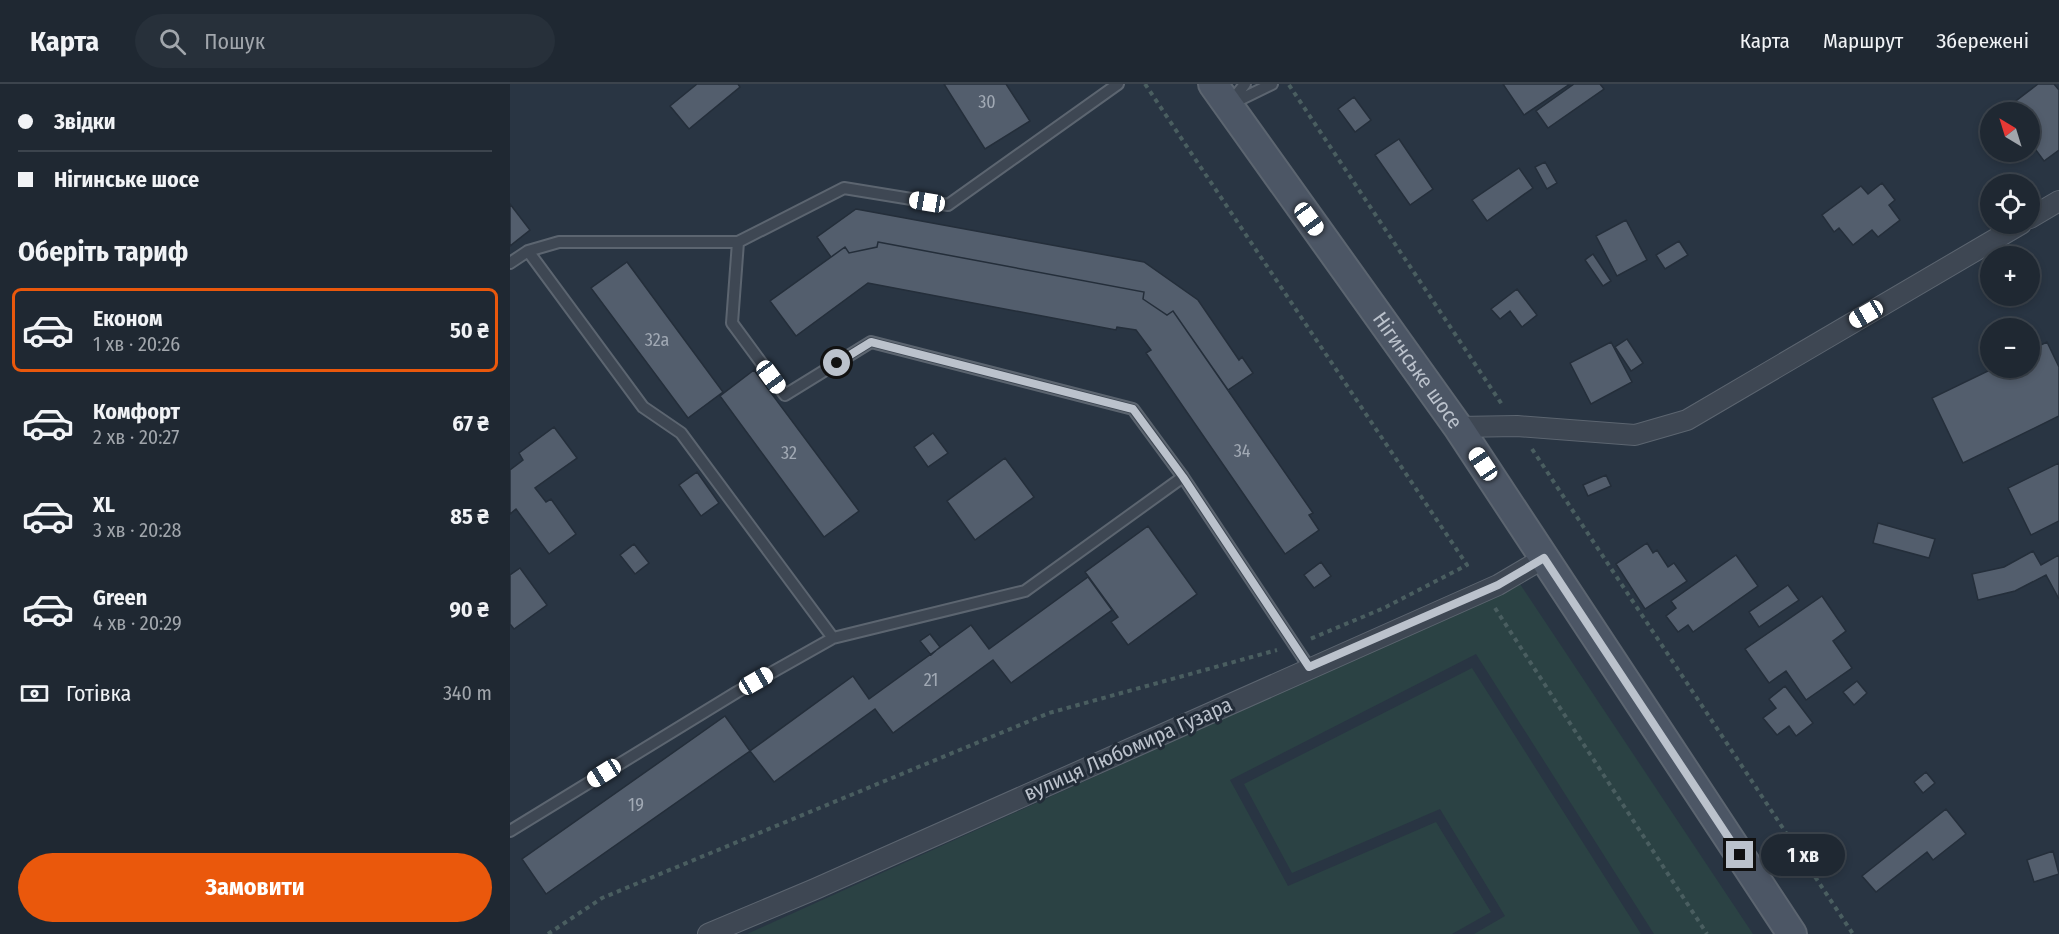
<!DOCTYPE html>
<html lang="uk">
<meta charset="utf-8">
<style>
:root{--surface:#1f2832;--page:#27303a;--text:#f1f3f6;--muted:#a1a6ac;--line:#3c444d;--accent:#ea580c}
body{margin:0;font-family:"Fira Sans Condensed",sans-serif;background:var(--page);color:var(--text);height:100vh;display:flex;flex-direction:column;font-size:22px;white-space:nowrap}
*{box-sizing:border-box;margin:0}
p{font-size:20px;color:var(--muted)}
.icon{flex:none;width:33px;height:33px;fill:none;stroke:currentColor;stroke-width:2;stroke-linecap:round;stroke-linejoin:round}
.map{position:relative;flex:1;overflow:hidden}
.drawer{display:flex;flex-direction:column;background:var(--surface);width:510px}
.drawer>*{flex:none}
.banner{display:grid;align-content:center;height:132px;padding:0 18px;background:var(--surface)}
.needle{width:39px;rotate:322deg}
.tools{position:absolute;left:1470px;top:18px;display:grid;gap:12px}
.tools a{display:grid;place-items:center;width:60px;height:60px;border-radius:50%;background:var(--surface);box-shadow:0 3px 9px #0003,0 0 0 2px var(--line);font-size:30px}
.end{position:absolute;width:27px;height:27px;margin:-14px;border:8px solid #bbc2cc;background:#111;box-shadow:0 0 0 3px #111}
.from{border-radius:50%}
.bubble{position:absolute;height:42px;border-radius:21px;background:var(--surface);box-shadow:0 3px 9px #0003,0 0 0 2px var(--line);font-size:20px;font-weight:700;line-height:42px;text-align:center}
.car{position:absolute;width:18px;height:36px;margin:-18px -9px;border-radius:8px;box-shadow:0 0 4px 2px #0007;background:linear-gradient(#fff 24%,#345 0 40%,#fff 0 76%,#345 0 86%,#fff 0)}
.banner b{display:flex;align-items:center;gap:21px;height:57px;font-size:22px}
.banner b+b{border-top:2px solid var(--line)}
.banner i{width:15px;height:15px;background:var(--text)}
ul{padding:0;list-style:none}
li{display:flex;align-items:center;gap:18px;height:84px;margin:0 12px 9px;padding:0 6px;border:3px solid transparent;border-radius:9px}
li div{flex:1}
li b{display:block;font-size:22px}
li em{font-style:normal;font-weight:700}
li.current{border-color:var(--accent)}
li>.icon{width:54px;height:54px;stroke-width:1.5}
h2{padding:0 18px;font-size:27px;line-height:72px}
.pay{display:flex;align-items:center;gap:15px;height:66px;padding:0 18px;font-size:22px}
.pay p{margin-inline-start:auto}
.action{display:flex;gap:12px;margin-top:auto;padding:12px 18px}
.action a{flex:1;height:69px;border-radius:36px;background:var(--accent);color:#fff;font-size:24px;font-weight:700;line-height:69px;text-align:center}
header{display:flex;align-items:center;gap:36px;box-sizing:border-box;height:84px;padding:0 30px;background:var(--surface);border-bottom:2px solid var(--line)}
header strong{font-size:28px}
nav{display:flex;gap:33px;margin-inline-start:auto;font-size:21px}
.search{width:420px;height:54px;background:var(--page);display:flex;align-items:center;gap:15px;box-sizing:border-box;padding:0 21px;border-radius:33px;color:var(--muted);font-size:22px}
main{display:flex;flex:1;min-height:0}
.map>svg:first-child{display:block}
.green{fill:#2b4244}
.building{fill:#535e6d;stroke:#242e3a;stroke-width:1.5}
.lines{fill:none;stroke-linecap:round;stroke-linejoin:round}
.lane-casing{stroke:#5c6570;stroke-width:14}
.street-casing{stroke:#5c6570;stroke-width:22}
.secondary-casing{stroke:#5c6570;stroke-width:32}
.path{stroke:#4a5e60;stroke-width:4;stroke-dasharray:4.5 4.5;stroke-linecap:butt}
.lane{stroke:#3e4753;stroke-width:10}
.street{stroke:#3e4753;stroke-width:20}
.secondary{stroke:#4c5665;stroke-width:28}
.route{stroke:#bbc2cc;stroke-width:8}
.labels{text-anchor:middle;stroke-width:6;stroke-linejoin:round;paint-order:stroke}
.number-label{font-size:18px;fill:#a1a9b4}
.street-label{font-size:21px;fill:#bbc2cc;stroke:#222c38}
</style>
<header>
<strong>Карта</strong>
<div class="search"><svg class="icon" aria-label="search" viewBox="0 0 24 24"><circle cx="10" cy="10" r="6"/><path d="M15 15l6 6"/></svg>Пошук</div>
<nav><a>Карта</a><a>Маршрут</a><a>Збережені</a></nav>
</header>
<main>
<section class="drawer">
<div class="banner">
<b><i class="from"></i>Звідки</b>
<b><i></i>Нігинське шосе</b>
</div>
<h2>Оберіть тариф</h2>
<ul>
<li class="current"><svg class="icon" aria-label="car" viewBox="0 0 24 24"><path d="M5 17H2v-5l4-1 3-4h7l3 4 3 1v5h-3M9 17h6M6 11h13"/><circle cx="7" cy="17" r="2"/><circle cx="17" cy="17" r="2"/></svg><div><b>Економ</b><p>1 хв · 20:26</p></div><em>50 ₴</em></li>
<li><svg class="icon" aria-label="car" viewBox="0 0 24 24"><path d="M5 17H2v-5l4-1 3-4h7l3 4 3 1v5h-3M9 17h6M6 11h13"/><circle cx="7" cy="17" r="2"/><circle cx="17" cy="17" r="2"/></svg><div><b>Комфорт</b><p>2 хв · 20:27</p></div><em>67 ₴</em></li>
<li><svg class="icon" aria-label="car" viewBox="0 0 24 24"><path d="M5 17H2v-5l4-1 3-4h7l3 4 3 1v5h-3M9 17h6M6 11h13"/><circle cx="7" cy="17" r="2"/><circle cx="17" cy="17" r="2"/></svg><div><b>XL</b><p>3 хв · 20:28</p></div><em>85 ₴</em></li>
<li><svg class="icon" aria-label="car" viewBox="0 0 24 24"><path d="M5 17H2v-5l4-1 3-4h7l3 4 3 1v5h-3M9 17h6M6 11h13"/><circle cx="7" cy="17" r="2"/><circle cx="17" cy="17" r="2"/></svg><div><b>Green</b><p>4 хв · 20:29</p></div><em>90 ₴</em></li>
</ul>
<div class="pay"><svg class="icon" aria-label="cash" viewBox="0 0 24 24"><path d="M3 7h18v10H3z"/><circle cx="12" cy="12" r="2"/></svg>Готівка<p>340 m</p></div>
<div class="action"><a>Замовити</a></div>
</section>
<div class="map">
<svg width="1549" height="850" viewBox="0 0 1549 850">
<rect width="100%" height="100%" fill="#293543"/>
<path class="green" d="M1010,500l233,350h-99l-178,-280 -246,126 58,106 148,-64 55,90 -39,22h-705z
M962,584l169,266h-167l31,-18 -65,-107 -148,64 -48,-89z"/>
<path class="building" d="M187,0h41l2,3 -51,42 -19,-23z
M434,0h62l24,37 -45,28z
M993,0h67l-46,31z
M1064,0h26l4,5 -56,39 -12,-17z
M1528,0h16l5,6v60l-15,11 -14,-19v-30l-26,-2z
M844,13l17,23 -16,12 -17,-23z
M889,55l34,50 -23,16 -35,-50z
M1035,78l12,21 -10,6 -12,-22z
M1009,84l14,20 -46,33 -15,-21z
M1372,99l13,17 -6,5 11,15 -22,17 -6,-7 -19,15 -14,-17 -5,4 -12,-17 39,-29 7,8z
M0,120l20,26 -20,16z
M346,125l288,53 54,38 41,60 3,-3 11,16 -25,17 -55,-79 -6,4 -24,-16 1,-7 -266,-50 -1,5 -28,6 -4,-6 -14,10 -14,-20z
M1116,136l21,40 -30,16 -21,-40z
M1169,157l9,14 -23,14 -9,-14z
M368,158l266,50 -1,7 24,16 6,-4 140,202 -4,2 10,15 -34,24 -139,-201 5,-3 -15,-20 -19,-3 -1,3 -248,-47 -72,53 -26,-35 75,-54 4,6 28,-6z
M1083,170l18,27 -8,5 -18,-26z
M117,178l96,130 -35,26 -97,-130z
M1007,205l20,26 -15,12 -12,-16 -10,8 -9,-10z
M1117,255l16,24 -12,8 -16,-24z
M1101,258l21,40 -41,22 -21,-41z
M1537,258l12,25v49l-96,47 -31,-65 62,-30h36v-18z
M244,286l105,141 -35,26 -104,-141z
M44,343l23,31 -42,30 11,14 5,-3 25,35 -27,20 -33,-45 -6,5v-44l13,-10 -4,-7z
M423,349l15,20 -20,14 -14,-20z
M495,374l29,39 -59,43 -28,-39z
M1549,379v58l-28,14 -23,-47z
M187,388l22,31 -18,13 -22,-31z
M1096,391l5,11 -23,10 -5,-11z
M1368,439l57,16 -6,19 -56,-15z
M638,442l49,68 -69,51 -17,-23 7,-5 -33,-45z
M1137,459l6,10 4,-3 11,17 6,-4 13,18 -42,28 -29,-45z
M124,460l15,19 -14,11 -15,-19z
M1523,467l8,14 18,-10v44l-13,-24 -31,16 -37,9 -6,-26 32,-7z
M1226,471l22,31 -65,46 -5,-7 -10,7 -12,-16 10,-8 -5,-7z
M811,478l10,14 -17,12 -10,-13z
M10,484l27,37 -33,24 -4,-5v-49z
M578,493l24,33 -101,73 -18,-23 -100,73 -18,-24 -101,73 -24,-31 103,-75 16,23 102,-74 18,24z
M1278,501l11,15 -40,27 -10,-15z
M1312,512l24,35 -13,10 19,27 -46,32 -20,-29 -17,12 -24,-34z
M420,550l10,13 -9,8 -11,-14z
M1347,597l10,12 -13,12 -11,-13z
M1275,602l28,37 -17,13 -7,-10 -12,9 -14,-17 13,-10 -7,-9z
M215,632l25,35 -204,143 -24,-35z
M1416,688l9,11 -12,10 -9,-11z
M1436,725l20,25 -33,26 -6,-8 -51,40 -14,-16z
M1543,767l6,23 -25,8 -7,-22z"/>
<g class="lines">
<g class="lane-casing">
<path id="lane" d="M720,19l15,-19
M721,20l41,-20
M228,158l-6,81 53,72 86,-53 262,67 50,68 126,190
M18,167l115,156 38,26 152,205
M0,179l18,-12 31,-9h179l106,-54 104,17 170,-121
M0,747l227,-139 96,-54 192,-47 158,-114"/>
</g>
<g class="street-casing">
<path id="street" d="M1520,134l29,-17
M948,343l59,-1 118,9 52,-15 334,-196
M198,850l107,-45 683,-304 46,-27"/>
</g>
<g class="secondary-casing">
<g id="secondary">
<path id="s1" d="M703,0l245,343 334,507"/>
</g>
</g>
<path class="path" d="M635,0l322,481 -83,43 -74,31
M779,1l214,321
M1022,365l321,485
M985,524l212,326
M38,850l54,-36 447,-185 228,-63"/>
<use href="#lane" class="lane"/>
<use href="#street" class="street"/>
<use href="#secondary" class="secondary"/>
</g>
<g class="lines">
<path class="route" d="M327,279l34,-21 262,67 50,68 126,190 189,-82 46,-27 196,297"/>
</g>
<g class="labels">
<g class="number-label">
<text x="477" y="24">30</text>
<text x="147" y="262">32а</text>
<text x="732" y="373">34</text>
<text x="279" y="375">32</text>
<text x="421" y="602">21</text>
<text x="126" y="727">19</text>
</g>
<g class="street-label">
<text dy="7" stroke="none"><textPath href="#s1" startOffset="352">Нігинське шосе</textPath></text>
<text transform="translate(618 665) rotate(-24)" y="7">вулиця Любомира Гузара</text>
</g>
</g>
</svg>
<div class="tools">
<a><svg class="needle" viewBox="-14 -14 28 28"><path d="M0-13l5 13h-10z" fill="#e53935"/><path d="M0 13l5-13h-10z" fill="#a1a6ac"/></svg></a>
<a><svg class="icon" aria-label="locate" viewBox="0 0 24 24"><circle cx="12" cy="12" r="6"/><path d="M12 2v4M12 18v4M2 12h4M18 12h4"/></svg></a>
<a>+</a>
<a>−</a>
</div>
<i class="end from" style="left:327px;top:279px"></i>
<i class="end" style="left:1230px;top:771px"></i>
<div class="bubble" style="left:1251px;top:750px;width:84px">1 хв</div>
<i class="car" style="left:417px;top:118px;rotate:279deg"></i>
<i class="car" style="left:799px;top:135px;rotate:144deg"></i>
<i class="car" style="left:1356px;top:230px;rotate:240deg"></i>
<i class="car" style="left:261px;top:293px;rotate:144deg"></i>
<i class="car" style="left:973px;top:380px;rotate:326deg"></i>
<i class="car" style="left:246px;top:597px;rotate:60deg"></i>
<i class="car" style="left:94px;top:689px;rotate:238deg"></i>
</div>
</main>
